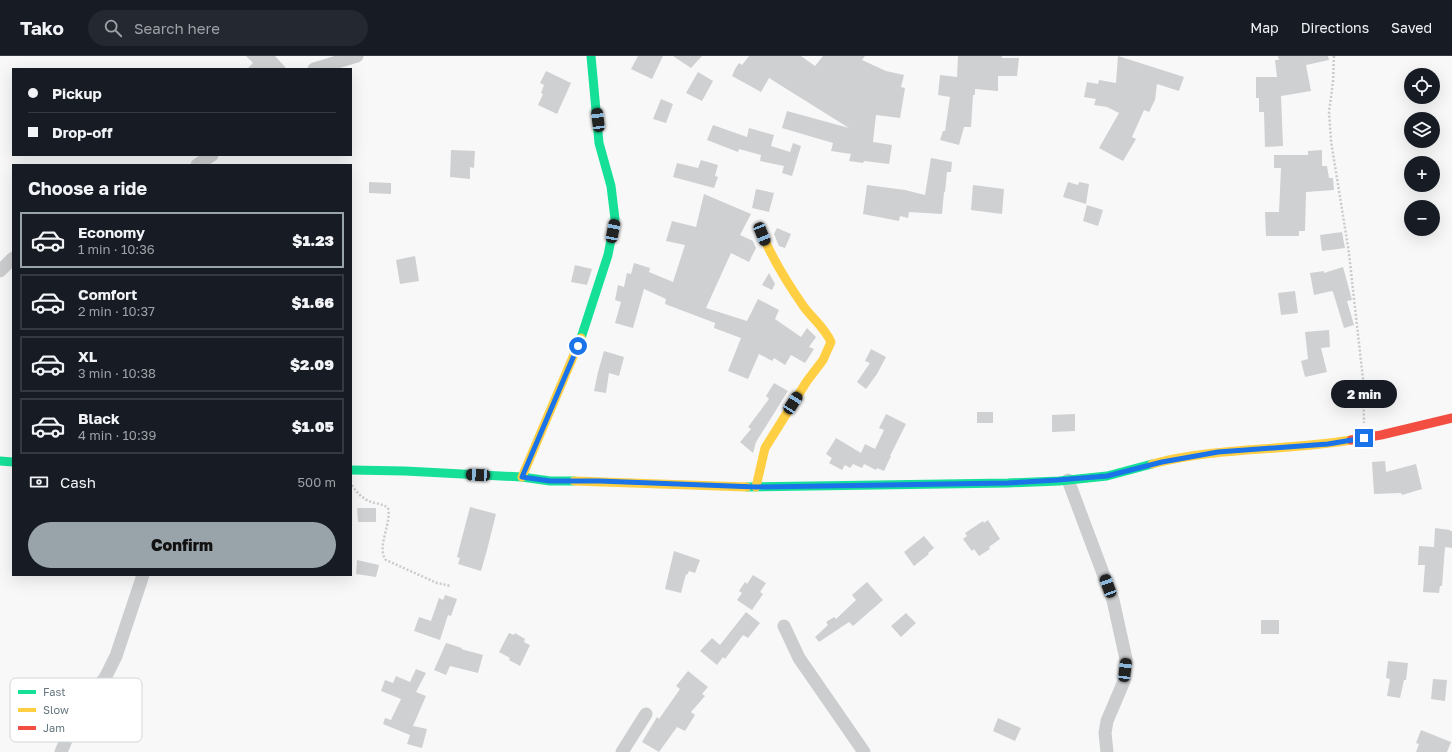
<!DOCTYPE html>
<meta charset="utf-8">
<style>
:root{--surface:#171b24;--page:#242831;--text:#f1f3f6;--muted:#9ea1a6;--line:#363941;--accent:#99a4aa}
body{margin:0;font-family:"Golos Text",sans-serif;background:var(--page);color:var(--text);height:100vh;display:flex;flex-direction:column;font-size:15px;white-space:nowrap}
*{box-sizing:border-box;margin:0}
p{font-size:13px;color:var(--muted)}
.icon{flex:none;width:22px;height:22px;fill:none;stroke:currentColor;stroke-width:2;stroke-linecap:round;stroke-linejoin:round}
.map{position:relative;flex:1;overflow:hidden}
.sheet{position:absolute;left:12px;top:108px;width:340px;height:412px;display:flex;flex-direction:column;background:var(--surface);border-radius:0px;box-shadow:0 4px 16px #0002}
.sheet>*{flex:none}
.hud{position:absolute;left:12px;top:12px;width:340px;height:88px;border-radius:0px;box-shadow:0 4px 16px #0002;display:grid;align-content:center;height:88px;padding:0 16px;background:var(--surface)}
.buttons{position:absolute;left:1404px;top:12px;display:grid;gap:8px}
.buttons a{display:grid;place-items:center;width:36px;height:36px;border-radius:50%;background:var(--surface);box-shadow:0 4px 16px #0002;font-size:20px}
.end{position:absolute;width:18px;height:18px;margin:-9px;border:5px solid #1a73e8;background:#fff;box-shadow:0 0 0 2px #fff}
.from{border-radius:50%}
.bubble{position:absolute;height:28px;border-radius:14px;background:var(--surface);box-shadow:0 4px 16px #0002;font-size:13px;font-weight:800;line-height:28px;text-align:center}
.car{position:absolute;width:12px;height:24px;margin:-12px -6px;border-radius:5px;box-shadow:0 0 3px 1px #0007;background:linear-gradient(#222 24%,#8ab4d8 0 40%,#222 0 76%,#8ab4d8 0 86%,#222 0)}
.hud b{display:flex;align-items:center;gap:14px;height:38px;font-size:15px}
.hud b+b{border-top:1px solid var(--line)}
.hud i{width:10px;height:10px;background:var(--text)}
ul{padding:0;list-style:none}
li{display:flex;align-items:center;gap:12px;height:56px;margin:0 8px 6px;padding:0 8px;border:2px solid var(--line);border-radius:0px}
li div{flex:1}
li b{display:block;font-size:15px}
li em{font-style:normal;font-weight:800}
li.selected{border-color:var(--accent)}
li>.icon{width:36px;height:36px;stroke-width:1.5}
h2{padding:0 16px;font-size:18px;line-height:48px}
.pay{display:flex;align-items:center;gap:10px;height:44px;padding:0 16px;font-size:15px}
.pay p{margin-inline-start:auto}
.action{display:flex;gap:8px;margin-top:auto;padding:8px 16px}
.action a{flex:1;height:46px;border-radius:24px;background:var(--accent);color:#111;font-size:16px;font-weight:800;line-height:46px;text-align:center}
header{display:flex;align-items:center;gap:24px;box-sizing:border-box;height:56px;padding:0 20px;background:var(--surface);border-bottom:1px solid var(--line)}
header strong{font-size:19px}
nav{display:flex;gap:22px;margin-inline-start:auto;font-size:14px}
.search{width:280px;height:36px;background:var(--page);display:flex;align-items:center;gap:10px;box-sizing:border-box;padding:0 14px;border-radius:22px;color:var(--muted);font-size:15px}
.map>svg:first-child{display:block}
.building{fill:#cfd0d2}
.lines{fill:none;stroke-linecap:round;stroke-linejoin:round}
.path{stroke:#c9cacb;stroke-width:2.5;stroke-dasharray:2 2;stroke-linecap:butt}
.street{stroke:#cbcdce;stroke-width:13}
.fast{stroke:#16e098;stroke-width:9}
.slow{stroke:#ffcf43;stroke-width:9}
.jam{stroke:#f24e42;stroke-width:9}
.route{stroke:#1a73e8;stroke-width:5}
.key{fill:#fff;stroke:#d1d6d9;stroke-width:1}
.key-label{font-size:11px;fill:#667780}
</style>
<header>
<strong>Tako</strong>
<div class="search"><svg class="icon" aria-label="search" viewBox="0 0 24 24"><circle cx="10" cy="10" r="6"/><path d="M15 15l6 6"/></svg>Search here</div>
<nav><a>Map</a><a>Directions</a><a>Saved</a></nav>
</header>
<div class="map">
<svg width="1452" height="696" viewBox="0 0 1452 696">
<rect width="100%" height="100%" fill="#f8f8f8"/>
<path class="building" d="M246,0h29l12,13h-40l6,-6z
M638,0h25l-11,23 -21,-10z
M673,0h29l-11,12z
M749,0h52l14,10 8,-10h42l-3,4 24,11 18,4 -3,12 4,1 -5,30 -24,-3 -3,27 19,3 -3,19 -25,-3 -1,2 -14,-2 2,-7 -20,-3 2,-8 -51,-15 5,-17 62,17 -80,-50 -8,14 -29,-16 3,-7 4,-6 3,2z
M958,0h44v2h17l-2,18h-19v15l-23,-2v6h-2l-2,32h-7l-5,18 -19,-5 3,-9h2l5,-34 -12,-2 2,-20 17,2z
M1118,0l66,21 -5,14 -22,-7 -2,16 -6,12 -5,-2 -12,27 4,2 -13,22 -24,-13 20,-35 -12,-6 -13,-2 2,-6 -12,-2 3,-15 11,2 1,-4 17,3z
M1278,0h50l1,4 -23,5 5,26 -30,5 2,50 -18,1 -1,-35h-5v-14h-3v-21h21l-2,-17h4z
M546,15l25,12 -14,31 -19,-9 5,-11 -2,-1 3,-8 -4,-2z
M698,16l15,9 -11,20 -16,-8z
M661,43l12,5 -7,19 -13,-4z
M713,69l34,12 2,-9 25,7 -3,11 19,6 3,-9 8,3 -9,30 -10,-3 2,-7 -24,-5 1,-6 -22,-6 -1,3 -31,-12z
M451,94l24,1 -1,17 -4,-1v12l-20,-2z
M1322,94v16h5l2,12h4l1,12 -28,2 -1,39h-6v5h-33l-1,-24h14l2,-44h-7v-13h34v-4z
M931,102l21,4 -1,10h-4l-2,20h-1l-2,22 -33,-2 -1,6 -8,-2 -1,5 -36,-7 4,-29 38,5 20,5z
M701,104l17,5 -3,11 3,1 -4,11 -41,-11 4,-14 21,5z
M369,126l22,1v11l-22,-1z
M1068,126l10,3 1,-3 10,2 -3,20 -23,-7z
M973,129l31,4 -2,25 -31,-4z
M756,133l18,4 -5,19 -17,-4z
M704,138l47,20 -11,21 13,6 3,7 -7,14 -18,-9 -25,55 41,13 11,-22 21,11 -4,9 26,18 6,-9 9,9 -7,10 5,2 -9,14 -14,-8 -6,10 -11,-7 -2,3 -13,-7 -11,25 -20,-8 13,-33 -27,-10 1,-5 -50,-19 1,-5 -22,-10 -11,39 -18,-5 6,-21 -6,-2 3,-15 6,2 3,-14 4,1 3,-11 16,5 -1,4 24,10 12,-37 -19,-4 6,-20 24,6z
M1087,149l16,5 -5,16 -15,-5z
M777,172l14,6 -6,14 -6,-2 -5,-12z
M1342,176l3,16 -23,3 -2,-16z
M415,200l4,25 -19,3 -4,-24z
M575,209l17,4 -5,16 -16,-3z
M1343,211l9,33 -5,1 7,24 -10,3 -11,-36 -1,-1 -18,4 -4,-22 14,-2v2z
M769,217l6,11 -3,6 -10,-5z
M1295,235l3,22 -17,2 -3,-22z
M1329,274l1,17 -9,1 6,24 -22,5 -4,-16 7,-2 -3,-27z
M871,293l15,8 -9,17 -11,15 -9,-7 13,-19 -5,-2z
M604,295l20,6 -5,19 -10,-3 -3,20 -12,-2 4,-19z
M774,327l14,8 -32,51 -3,11 -13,-11 11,-13 -3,-2 21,-28 -3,-3z
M977,356h16v11h-16z
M886,358l20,10 -16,32h1l-7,15 -7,-3 -1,2 -12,-6 -2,4 -9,-4 -3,4 -5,-3 -3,5 -13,-7 3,-5 -6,-4 10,-16 25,15 4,-9 10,5 9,-19 -5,-2z
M1075,358v17l-23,1v-17z
M1385,405l1,11 30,-8 6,25 -20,6 -1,-2 -27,1 -2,-32z
M470,451l26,7 -9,36 -6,21 -23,-7 2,-6 -3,-1z
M357,452h19v14h-18z
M988,464l12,19 -11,8 1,2 -11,7 -5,-7 -2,2 -9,-12 4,-3 -2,-3 18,-12 1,2z
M1435,472l15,2v1h2v17l-7,-1 -3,39h-2l-1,7 -16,-1 2,-27h-7l1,-19 15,1z
M924,480l10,12 -6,5 1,1 -15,12 -10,-14z
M674,495l26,9 -5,13 -6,-2 -2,4 -1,-1 -5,19 -16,-4z
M357,504l22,5 -3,12 -20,-3z
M753,519l13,8 -6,9 3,2 -11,16 -15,-10 5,-7 -3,-2 6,-9 2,2z
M867,526l16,18 -30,26 -4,-4 -30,20 -4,-5 13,-12 -2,-3 8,-5 2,2 20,-19 -4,-5z
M445,539l12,4 -6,17 -3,-1 -8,25 -26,-9 5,-14 12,4 8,-23 4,2z
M746,556l14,11 -12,15 -5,-3 -18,24 -2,-2 -6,8 -17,-14 12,-13 8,7z
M906,557l10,10 -15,14 -10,-11z
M1261,564h18v14h-18z
M509,577l5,2 1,-2 10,6 -1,3 6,3 -10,21 -11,-6 1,-2 -11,-6z
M446,587l16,5 -1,1 22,6 -5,18 -28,-7 -4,9 -12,-5z
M1388,605l20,2 -2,17h-2l-4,18 -13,-2 3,-17 -4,-1z
M416,613l10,4 -10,19 10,4 -13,30 14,3 -5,19 -15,-4 3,-9 -27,-11 2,-6 6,2 10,-21 -20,-8 4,-11 8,3 3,-7 14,6z
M688,615l20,16 -6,7 3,2 -14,16 4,3 -10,16 -8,-4 -18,25 -17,-10 15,-25 2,2 21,-30 -4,-3z
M1433,623l14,1 -2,21 -14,-2z
M998,662l23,10 -6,13 -22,-10z
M1421,674l30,12 -4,10h-31l3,-8 -3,-1z"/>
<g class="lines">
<path class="path" d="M1334,0l-1,26 -4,30 2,29 18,112 4,37 10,89 1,44
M352,429c4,7 10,13 17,16 6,3 13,2 19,7 4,15 -12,40 -2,52l51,23 14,3"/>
<path class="street" d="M314,13l43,-13
M197,109l15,-10
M0,215l13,-13
M1068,424l45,120 13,59 -2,22 -17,40 -2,12 2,19
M784,570l15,32 65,94
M61,696l14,-33 10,-18 20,-23 11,-22 27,-81
M622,696l24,-38"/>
<path class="fast" d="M581,282l27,-83 7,-36 -4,-33 -12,-43 -8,-87
M0,405l13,1
M351,414l54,1 117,6 28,4h24
M747,431l261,-4 51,-2 48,-5 45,-12"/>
<path class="slow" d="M1152,408c65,-17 133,-13 199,-24
M522,421l59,-139
M574,425l173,6
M756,431l9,-39 42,-67 16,-21 8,-18c-6,-14 -18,-23 -27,-35 -16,-23 -31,-47 -42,-73"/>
<path class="jam" d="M1351,384l30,-5 71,-17"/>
</g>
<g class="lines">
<path class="route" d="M578,290l-56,131 28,4h49l157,6 252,-4 50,-3 49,-4 55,-14 56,-10 110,-8 36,-6"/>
</g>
<rect x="10" y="622" width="132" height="64" rx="6" class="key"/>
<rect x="18" y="634" width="18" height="4" fill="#16e098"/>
<rect x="18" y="652" width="18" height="4" fill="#ffcf43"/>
<rect x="18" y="670" width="18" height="4" fill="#f24e42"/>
<g class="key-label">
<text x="43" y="640">Fast</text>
<text x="43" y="658">Slow</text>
<text x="43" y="676">Jam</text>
</g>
</svg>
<div class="buttons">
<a><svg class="icon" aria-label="locate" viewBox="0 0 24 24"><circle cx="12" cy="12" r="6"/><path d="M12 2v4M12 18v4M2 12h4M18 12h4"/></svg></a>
<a><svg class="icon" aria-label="layers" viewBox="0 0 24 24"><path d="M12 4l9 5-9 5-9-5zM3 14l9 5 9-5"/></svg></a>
<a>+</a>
<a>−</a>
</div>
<i class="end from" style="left:578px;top:290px"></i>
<i class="end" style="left:1364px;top:382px"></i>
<div class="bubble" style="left:1331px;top:324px;width:66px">2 min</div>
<i class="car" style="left:598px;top:64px;rotate:353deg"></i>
<i class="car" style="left:613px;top:175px;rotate:11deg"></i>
<i class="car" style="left:762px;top:178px;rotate:158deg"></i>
<i class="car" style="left:793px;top:347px;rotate:33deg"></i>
<i class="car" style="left:478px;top:419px;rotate:273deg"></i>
<i class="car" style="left:1108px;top:530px;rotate:340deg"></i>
<i class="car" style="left:1125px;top:614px;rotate:7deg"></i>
<div class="hud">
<b><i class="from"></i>Pickup</b>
<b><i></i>Drop-off</b>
</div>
<section class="sheet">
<h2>Choose a ride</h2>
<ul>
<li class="selected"><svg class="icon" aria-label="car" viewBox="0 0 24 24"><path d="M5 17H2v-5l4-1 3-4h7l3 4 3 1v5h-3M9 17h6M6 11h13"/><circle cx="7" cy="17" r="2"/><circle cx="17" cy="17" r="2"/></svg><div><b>Economy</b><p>1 min · 10:36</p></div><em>$1.23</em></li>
<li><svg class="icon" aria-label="car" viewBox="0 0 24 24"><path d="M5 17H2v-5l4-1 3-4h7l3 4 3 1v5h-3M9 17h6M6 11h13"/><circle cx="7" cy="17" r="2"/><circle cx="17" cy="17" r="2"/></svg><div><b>Comfort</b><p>2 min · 10:37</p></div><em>$1.66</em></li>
<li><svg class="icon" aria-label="car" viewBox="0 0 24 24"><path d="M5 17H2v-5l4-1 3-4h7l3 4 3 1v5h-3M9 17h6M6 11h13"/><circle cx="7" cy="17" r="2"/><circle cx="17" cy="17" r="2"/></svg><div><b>XL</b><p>3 min · 10:38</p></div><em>$2.09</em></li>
<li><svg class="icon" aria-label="car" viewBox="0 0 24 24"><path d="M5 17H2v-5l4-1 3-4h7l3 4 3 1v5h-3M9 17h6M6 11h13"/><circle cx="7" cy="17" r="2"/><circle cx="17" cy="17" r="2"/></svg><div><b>Black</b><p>4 min · 10:39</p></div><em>$1.05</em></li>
</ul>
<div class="pay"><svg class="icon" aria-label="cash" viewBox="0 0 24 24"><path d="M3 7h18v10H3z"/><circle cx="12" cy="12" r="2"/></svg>Cash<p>500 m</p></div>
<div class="action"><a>Confirm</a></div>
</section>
</div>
